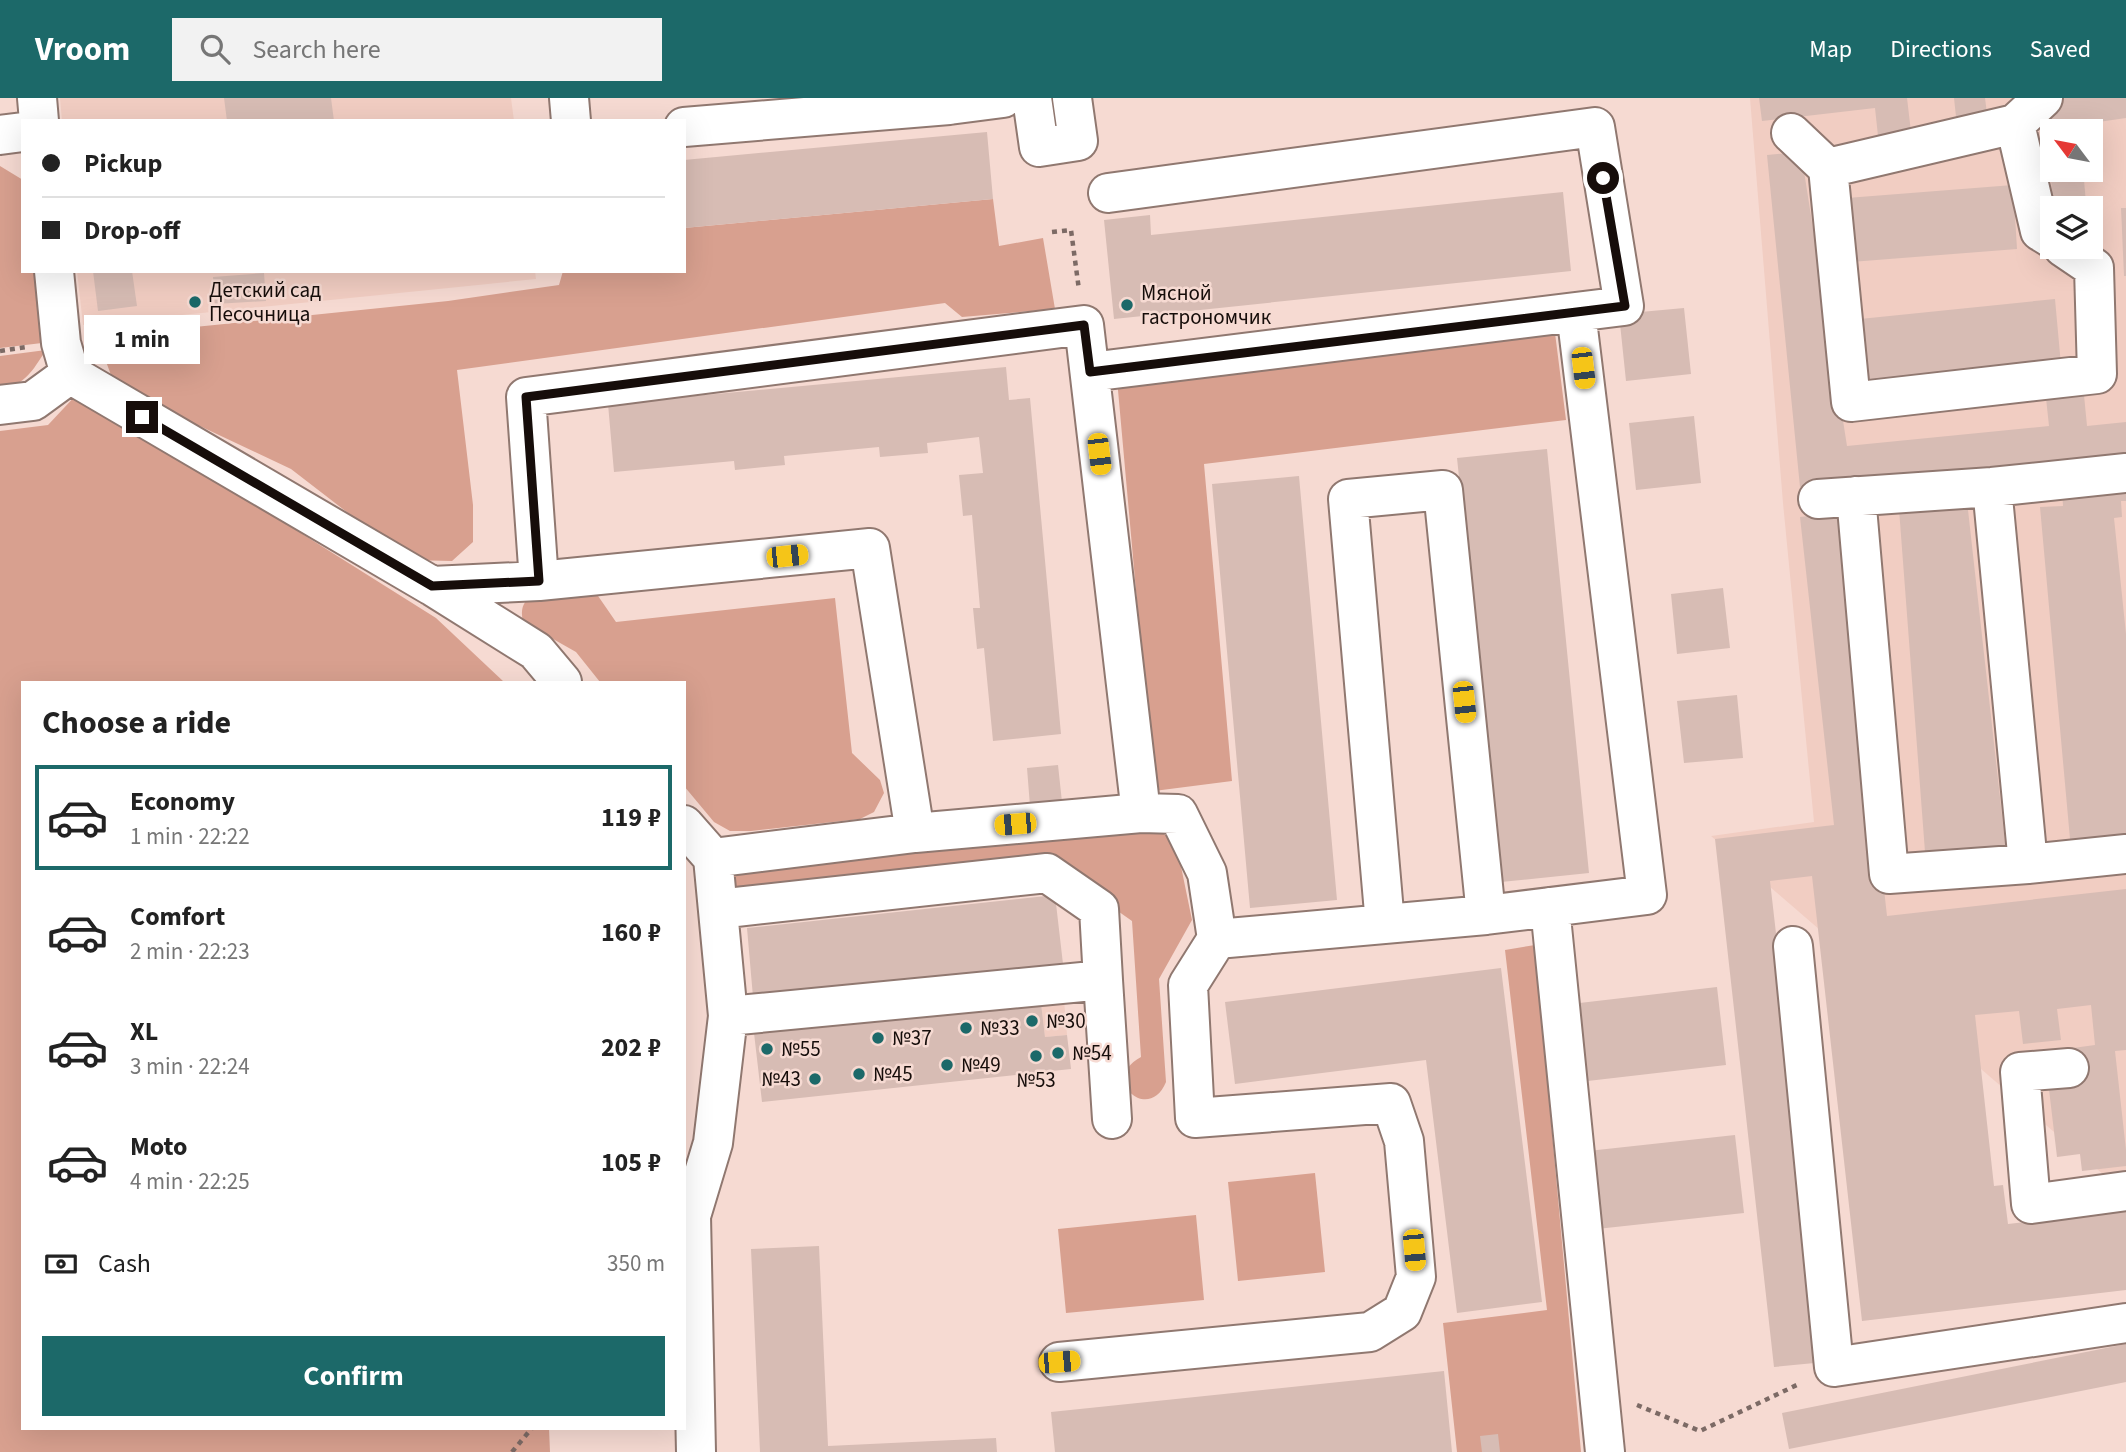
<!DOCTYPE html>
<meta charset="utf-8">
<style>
:root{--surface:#fff;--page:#f2f2f2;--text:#222;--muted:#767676;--line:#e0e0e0;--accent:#1c6969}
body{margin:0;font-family:"Source Sans 3",sans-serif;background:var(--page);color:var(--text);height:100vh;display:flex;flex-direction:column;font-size:26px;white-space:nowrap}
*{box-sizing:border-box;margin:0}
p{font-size:23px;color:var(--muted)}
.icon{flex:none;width:38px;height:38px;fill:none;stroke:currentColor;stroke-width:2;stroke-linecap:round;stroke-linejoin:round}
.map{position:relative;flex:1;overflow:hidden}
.side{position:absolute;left:21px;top:583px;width:665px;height:749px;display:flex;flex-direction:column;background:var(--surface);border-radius:0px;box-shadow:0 7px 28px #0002}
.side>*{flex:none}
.hud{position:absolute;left:21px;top:21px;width:665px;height:154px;border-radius:0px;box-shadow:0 7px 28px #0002;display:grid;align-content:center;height:154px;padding:0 21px;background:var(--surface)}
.needle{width:46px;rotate:302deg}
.buttons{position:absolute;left:2040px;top:21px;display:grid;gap:14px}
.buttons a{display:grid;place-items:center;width:63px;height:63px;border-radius:0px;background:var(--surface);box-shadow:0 7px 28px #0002;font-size:35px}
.end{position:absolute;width:32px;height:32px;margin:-16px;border:9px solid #160d0a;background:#fff;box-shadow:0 0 0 4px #fff}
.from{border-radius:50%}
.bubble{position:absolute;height:49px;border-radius:0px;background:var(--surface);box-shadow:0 7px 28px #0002;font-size:23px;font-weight:700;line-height:49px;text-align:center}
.car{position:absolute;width:21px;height:42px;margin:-21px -10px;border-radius:9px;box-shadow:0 0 5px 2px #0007;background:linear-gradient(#f5c518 24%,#345 0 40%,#f5c518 0 76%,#345 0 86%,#f5c518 0)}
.hud b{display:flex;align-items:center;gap:24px;height:66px;font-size:26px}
.hud b+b{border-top:2px solid var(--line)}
.hud i{width:18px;height:18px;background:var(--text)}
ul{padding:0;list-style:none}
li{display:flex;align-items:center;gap:21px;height:105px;margin:0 14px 10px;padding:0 7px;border:4px solid transparent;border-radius:0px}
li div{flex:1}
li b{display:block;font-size:26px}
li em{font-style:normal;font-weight:700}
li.selected{border-color:var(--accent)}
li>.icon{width:63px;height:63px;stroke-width:1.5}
h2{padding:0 21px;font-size:32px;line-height:84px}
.pay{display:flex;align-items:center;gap:18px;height:77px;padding:0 21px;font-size:26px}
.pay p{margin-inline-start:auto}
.cta{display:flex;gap:14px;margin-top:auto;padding:14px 21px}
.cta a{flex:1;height:80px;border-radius:0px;background:var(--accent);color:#fff;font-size:28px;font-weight:700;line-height:80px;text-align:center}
header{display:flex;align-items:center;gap:42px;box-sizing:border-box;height:98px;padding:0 35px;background:var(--accent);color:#fff}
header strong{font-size:33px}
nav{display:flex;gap:38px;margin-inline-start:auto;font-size:24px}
.search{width:490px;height:63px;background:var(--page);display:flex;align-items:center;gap:18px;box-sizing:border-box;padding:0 24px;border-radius:0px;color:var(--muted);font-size:26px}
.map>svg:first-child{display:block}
.built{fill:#f1cdc2;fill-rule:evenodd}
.green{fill:#d8a08f}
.building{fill:#d7bcb4}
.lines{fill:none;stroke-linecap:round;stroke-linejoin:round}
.minor-casing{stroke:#907870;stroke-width:42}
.path{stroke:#7c6a65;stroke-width:4.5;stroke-dasharray:5 5;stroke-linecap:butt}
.minor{stroke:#fff;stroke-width:38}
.route{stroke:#160d0a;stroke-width:9}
.poi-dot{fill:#1c6969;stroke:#f6dad2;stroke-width:2.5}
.labels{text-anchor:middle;stroke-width:5;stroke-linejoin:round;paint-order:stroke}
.poi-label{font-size:21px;fill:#160d0a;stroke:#f6dad2;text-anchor:start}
</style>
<header>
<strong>Vroom</strong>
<div class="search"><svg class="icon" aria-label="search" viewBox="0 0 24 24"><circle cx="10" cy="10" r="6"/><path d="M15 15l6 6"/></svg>Search here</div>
<nav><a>Map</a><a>Directions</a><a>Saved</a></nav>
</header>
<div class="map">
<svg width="2126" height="1354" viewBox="0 0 2126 1354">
<rect width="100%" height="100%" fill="#f6dad2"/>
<path class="built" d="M60,0h451l3,23h-452z
M1750,0h376v1096l-415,-358 103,-14 -31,-319zM2053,33h38v39h-38zM2053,110h38v39h-38z
M77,173h458l1,8 -453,46z
M1064,902l3,35 -22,2 -4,-34z"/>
<path class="green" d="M0,68l23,14v91h11l8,72 -42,5z
M993,101l6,47 44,-8 12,71 -93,8 -17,-14 -488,67 16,135v37l-21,19 -43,-1 -118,-91 -176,-83 -18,-49 351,-36 111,-16 4,-14h121v-43z
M1555,235l11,87 -362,44 28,317 -78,10 -37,-412z
M46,252c-15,23 -19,32 -46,41v-35z
M78,295l358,225 68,64h-481v746h526l1,24h-550v-1021l48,-6z
M596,495l20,29 219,-24 17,155 28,27 4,13 -10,19 -14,7 -109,12h-21l-16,-9 -30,-36v-104h-84l-24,-30 -53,-30c-2,-9 -2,-18 7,-25 8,-5 53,-3 66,-4z
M1149,732l15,4 13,13 15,73 -33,59 7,103c-17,42 -67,-3 -25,-25l-9,-136 -81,-57 -316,32 -4,-25z
M1535,847l46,507h-124l-14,-129 104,-13 -42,-360z
M1315,1075l10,99 -87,9 -10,-99z
M1196,1117l8,85 -138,13 -8,-84z"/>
<path class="building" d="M224,0h107l3,23h-107z
M1759,0h148l4,34 -33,4 -3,-28 -113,13z
M1954,0h31l3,23 -31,5z
M2065,0h61v20l-48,7 1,6h-26v39h30l3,32 -33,2 -9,-102z
M987,34l6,67 -309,29v-68z
M1801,54l46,294 202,-20 -3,-28 38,-3 3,31 39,-4v33l-326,32 -33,-332z
M2013,87l4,64 -166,13 -4,-64z
M1563,94l8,79 -457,48 -10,-99 46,-5 1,20z
M2121,110h5v68h-2z
M93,173h39l5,35 -39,5z
M264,175l2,28 -51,3 -2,-27z
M2055,201l6,66 -195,19 -6,-65z
M1684,210l7,66 -65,7 -7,-67z
M1006,269l3,33 21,-2 31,336 -68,7 -9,-93 -7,1 -4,-41h7l-8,-93 -9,1 -4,-41 24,-2 -4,-36 -52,6 1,10 -48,4 -1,-10 -95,9 1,9 -50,5 -1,-9 -120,11 -6,-68z
M1694,318l7,67 -65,7 -7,-67z
M1547,351l42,424 -88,9 -44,-424z
M1299,378l38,424 -87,8 -38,-424z
M2126,385v18h-5l1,16 -8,1 12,116v210l-55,6 -31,-343 23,-1 -1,-18z
M1967,403l40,359 -81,5 -27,-356z
M1842,414l45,404 239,-27v161l-11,1 11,99v16l-44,5 -2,-17 -23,3 -9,-76 28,-3 -3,-30 22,-3 -4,-40 -34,4 4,31 -38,4 -4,-33 -44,4 19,171 9,-1 5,39 118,-14v80l-264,31 -50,-445 -42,5 55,481 -51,5 -59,-528 119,-14 -34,-308z
M1723,490l7,60 -53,6 -6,-60z
M1737,597l6,63 -59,5 -7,-62z
M1058,667l4,37 -32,4 -3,-38z
M1055,797l8,69 -310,33 -6,-69z
M1501,870l41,334 -85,11 -31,-253 -191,24 -10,-82z
M1717,889l9,78 -147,17 -8,-78z
M1041,905l4,34 22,-2 4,34 -309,33 -8,-69z
M1735,1037l9,78 -147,16 -9,-78z
M819,1148l9,200 168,-8 1,14h-237l-9,-203z
M2126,1246v38l-337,67 -7,-36z
M1444,1273l8,81h-397l-4,-40z
M1498,1336l2,18h-18l-2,-16z"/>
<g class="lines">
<g class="minor-casing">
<path id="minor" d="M37,0l2,23
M569,0l2,23
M1032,0l7,49 39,-6 -6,-43
M949,7l54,-7
M2015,26l25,107 13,8
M684,29l265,-22 -1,-7
M1791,35l37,35 23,234 246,-28 -3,-106 -31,-21
M0,37l23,-3
M1828,70l187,-44 28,-26
M1090,274l534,-66 -29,-179 -487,66
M70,276l362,212 104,65 26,31
M0,307l33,-4 37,-27 -9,-31 -7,-72
M1992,389l36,377
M1856,398l33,378 139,-10 98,-10
M1818,401l174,-12 134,-14
M539,483l-13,-184 558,-72 57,488
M432,488l107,-5 331,-33 45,285
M684,727l29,33 15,158 -15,127 -22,73 5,236
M713,760l202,-25 226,-20 37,1 29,59 10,66 269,-24 161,-20 -71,-583
M1550,809l55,545
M718,811l329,-36 52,36 4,71
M1385,826l-37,-425 95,-9 43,425
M1793,848l41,421 292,-44
M728,918l375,-36 9,139
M2069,970l-49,4 11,132 95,-13
M1059,1264l311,-30 32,-20 14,-35 -12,-136 -13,-38 -196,15 -7,-133 29,-46"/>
</g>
<path class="path" d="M1052,134l19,-2 8,60
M0,253l27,-4
M1637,1307l63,26 101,-48
M512,1354l20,-24"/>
<use href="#minor" class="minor"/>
</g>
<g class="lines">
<path class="route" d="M142,319l290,169 107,-5 -13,-184 558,-72 6,47 535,-66 -22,-128"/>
</g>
<g class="poi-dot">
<circle cx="195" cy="204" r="7"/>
<circle cx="1127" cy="207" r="7"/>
<circle cx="1032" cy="923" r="7"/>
<circle cx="966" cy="930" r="7"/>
<circle cx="878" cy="940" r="7"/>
<circle cx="767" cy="951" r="7"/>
<circle cx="1058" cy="955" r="7"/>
<circle cx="1036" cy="958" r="7"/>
<circle cx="947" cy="967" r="7"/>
<circle cx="859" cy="976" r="7"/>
<circle cx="815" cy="981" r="7"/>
</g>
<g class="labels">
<g class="poi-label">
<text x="209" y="199">Детский сад<tspan x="209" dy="24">Песочница</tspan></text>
<text x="1141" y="202">Мясной<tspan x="1141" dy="24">гастрономчик</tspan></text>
<text x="1046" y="930">№30</text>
<text x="980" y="937">№33</text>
<text x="892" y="947">№37</text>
<text x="781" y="958">№55</text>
<text x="1072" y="962">№54</text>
<text x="961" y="974">№49</text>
<text x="873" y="983">№45</text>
<text x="801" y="988" text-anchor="end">№43</text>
<text x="1036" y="989" text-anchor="middle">№53</text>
</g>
</g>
</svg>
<div class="buttons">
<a><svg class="needle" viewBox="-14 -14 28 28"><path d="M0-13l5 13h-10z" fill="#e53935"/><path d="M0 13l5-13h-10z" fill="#767676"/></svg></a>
<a><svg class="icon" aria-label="layers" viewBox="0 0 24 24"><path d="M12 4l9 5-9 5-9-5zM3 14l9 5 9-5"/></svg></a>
</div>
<i class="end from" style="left:1603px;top:80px"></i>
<i class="end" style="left:142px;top:319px"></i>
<div class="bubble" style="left:84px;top:217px;width:116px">1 min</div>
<i class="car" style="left:1583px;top:270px;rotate:173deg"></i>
<i class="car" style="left:1099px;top:356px;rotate:173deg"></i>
<i class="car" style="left:787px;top:458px;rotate:84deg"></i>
<i class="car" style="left:1464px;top:604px;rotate:174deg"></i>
<i class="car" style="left:1015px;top:726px;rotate:265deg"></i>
<i class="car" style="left:1414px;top:1152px;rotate:175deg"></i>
<i class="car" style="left:1059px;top:1264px;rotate:85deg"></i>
<div class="hud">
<b><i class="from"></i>Pickup</b>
<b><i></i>Drop-off</b>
</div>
<section class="side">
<h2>Choose a ride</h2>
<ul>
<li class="selected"><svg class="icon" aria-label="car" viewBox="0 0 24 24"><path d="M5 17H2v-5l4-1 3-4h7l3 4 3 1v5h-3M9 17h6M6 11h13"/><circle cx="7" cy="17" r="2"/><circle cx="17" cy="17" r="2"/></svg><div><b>Economy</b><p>1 min · 22:22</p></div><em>119 ₽</em></li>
<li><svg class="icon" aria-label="car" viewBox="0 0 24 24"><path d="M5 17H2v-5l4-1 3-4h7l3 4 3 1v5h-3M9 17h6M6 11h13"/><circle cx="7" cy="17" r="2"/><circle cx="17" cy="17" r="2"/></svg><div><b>Comfort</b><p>2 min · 22:23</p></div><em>160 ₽</em></li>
<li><svg class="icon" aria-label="car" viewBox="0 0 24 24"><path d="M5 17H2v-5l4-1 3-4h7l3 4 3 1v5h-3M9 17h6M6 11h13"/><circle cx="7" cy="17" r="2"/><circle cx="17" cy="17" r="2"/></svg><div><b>XL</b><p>3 min · 22:24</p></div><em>202 ₽</em></li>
<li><svg class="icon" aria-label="car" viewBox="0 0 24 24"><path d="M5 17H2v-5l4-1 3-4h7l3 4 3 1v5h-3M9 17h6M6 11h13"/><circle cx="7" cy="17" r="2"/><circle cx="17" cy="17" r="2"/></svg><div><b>Moto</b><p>4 min · 22:25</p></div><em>105 ₽</em></li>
</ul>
<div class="pay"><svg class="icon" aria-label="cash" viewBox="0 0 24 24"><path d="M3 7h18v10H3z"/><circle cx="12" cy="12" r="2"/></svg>Cash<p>350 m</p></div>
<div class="cta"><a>Confirm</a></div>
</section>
</div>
